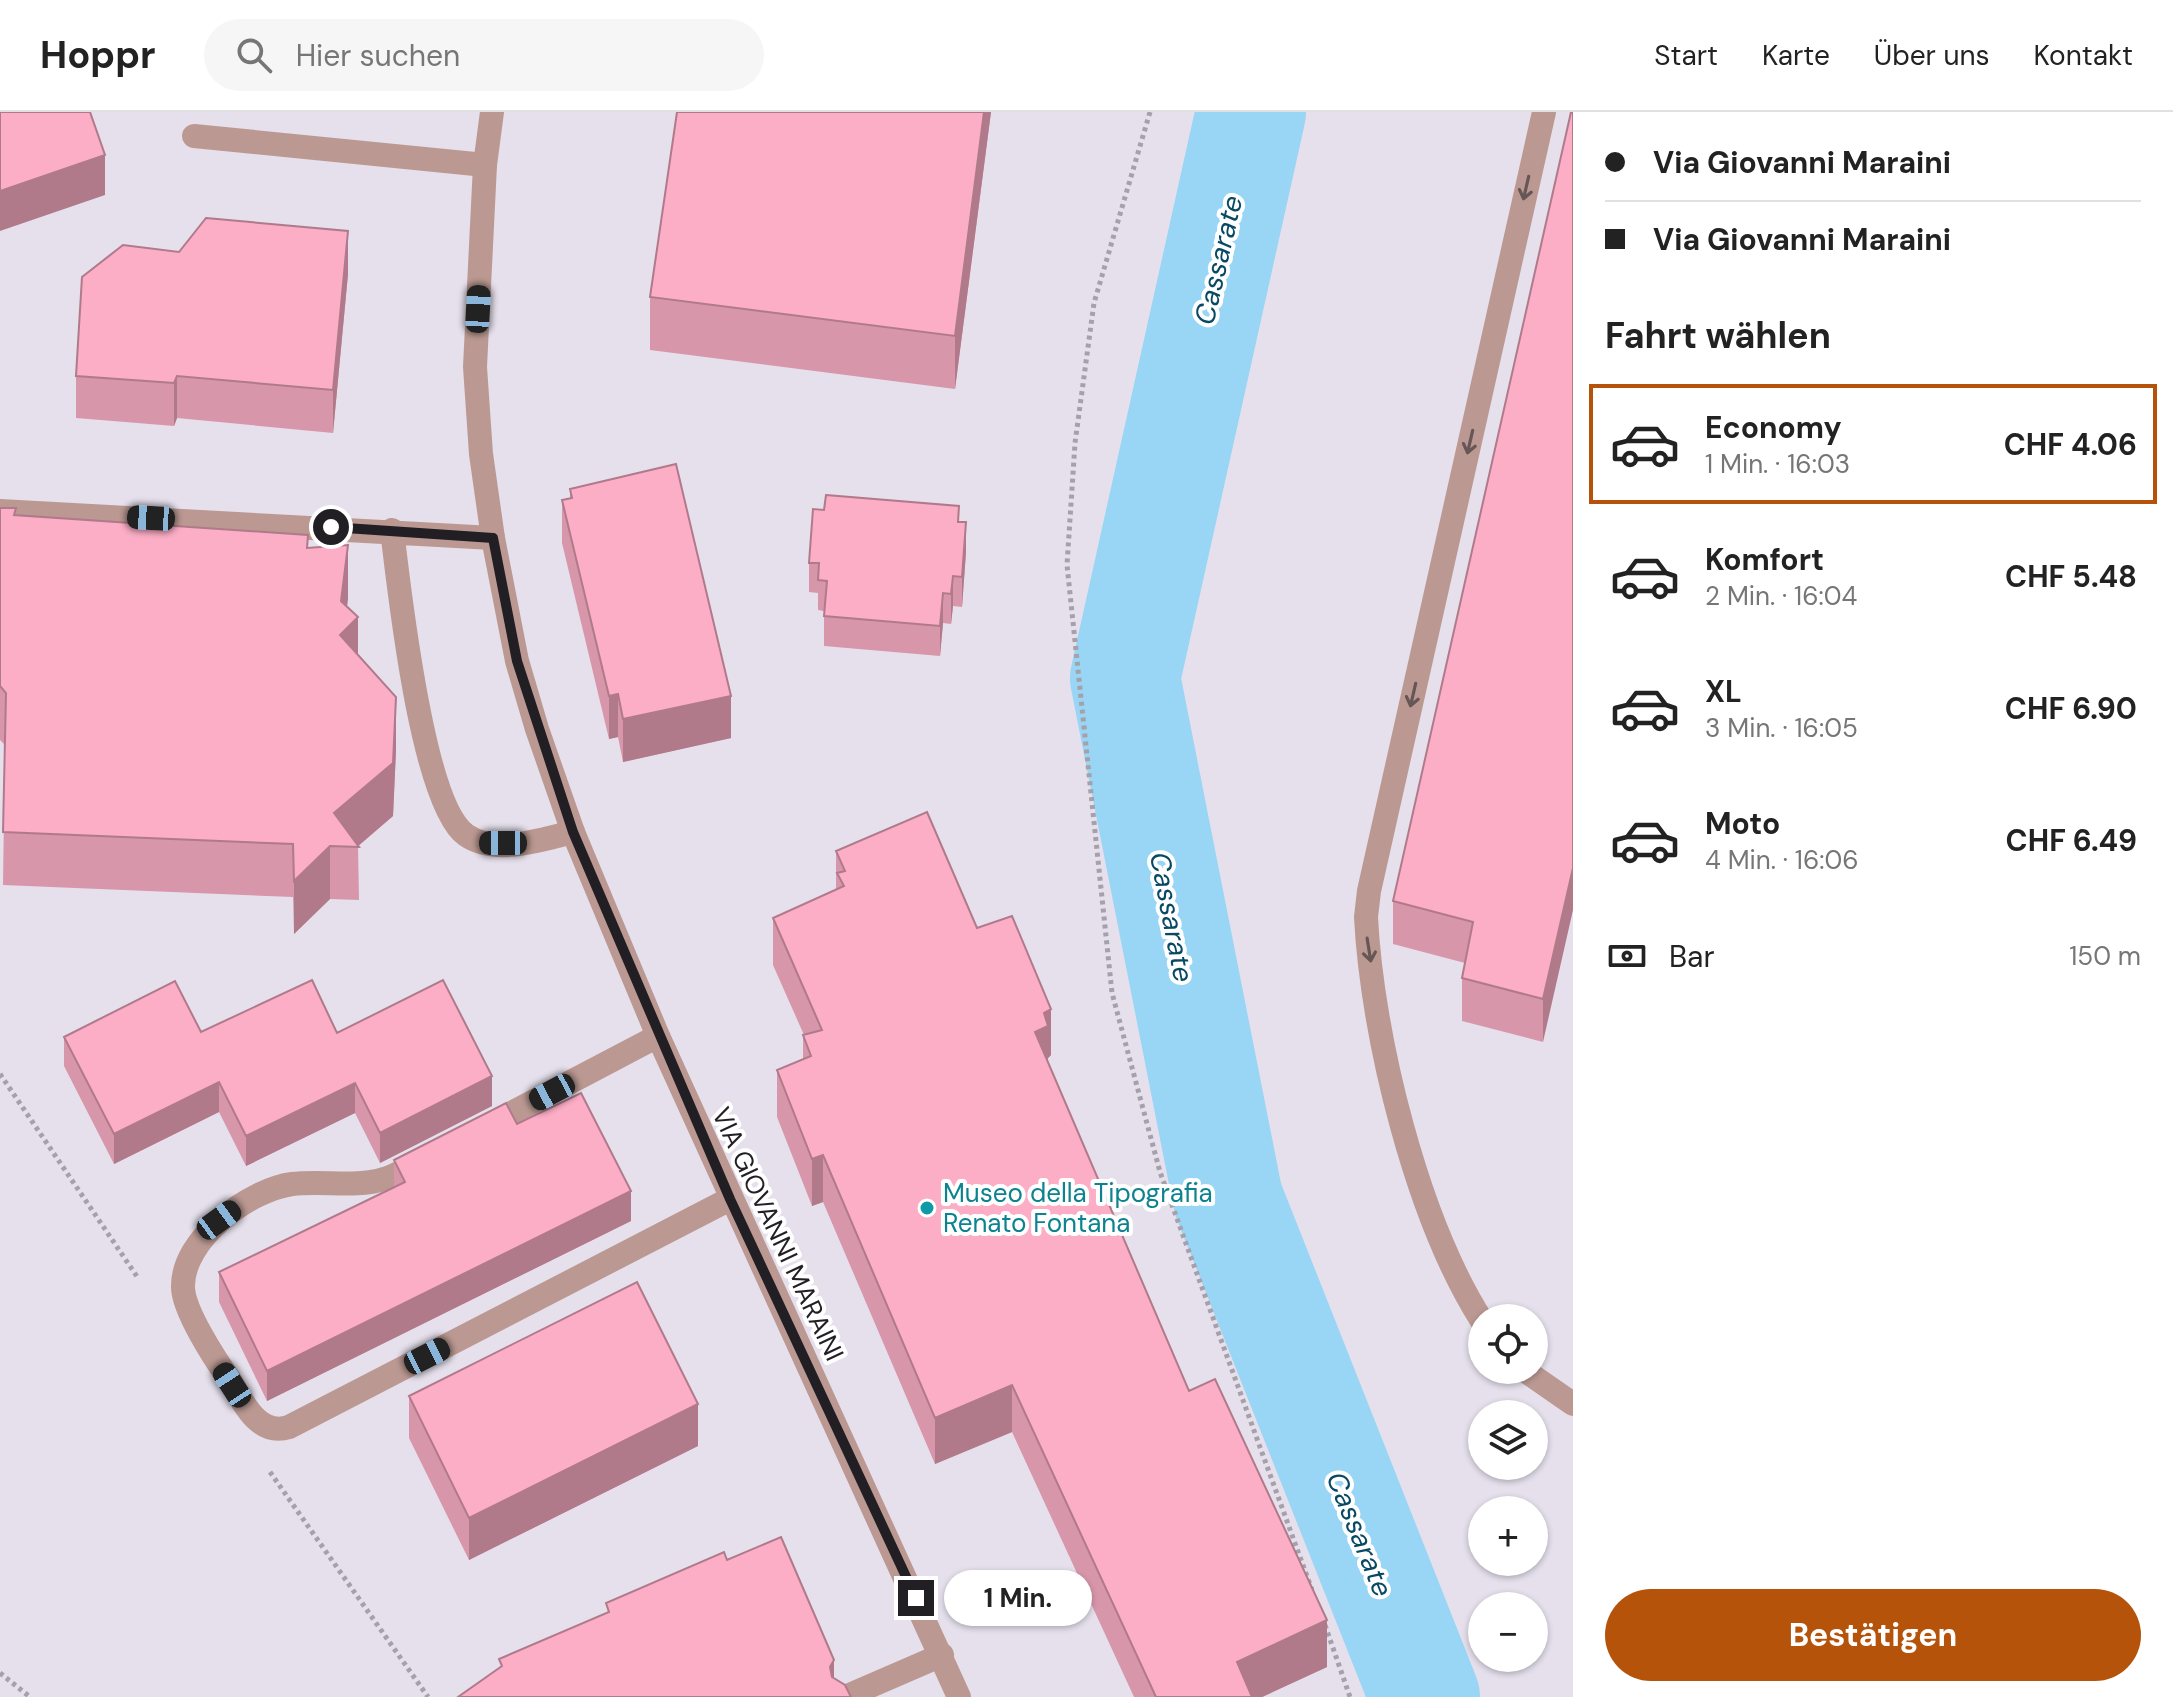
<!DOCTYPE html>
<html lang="de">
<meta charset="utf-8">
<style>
:root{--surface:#fff;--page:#f6f6f6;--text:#222;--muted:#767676;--line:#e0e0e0;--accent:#b45309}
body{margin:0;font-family:"DM Sans",sans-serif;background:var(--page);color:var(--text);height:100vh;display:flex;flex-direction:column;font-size:30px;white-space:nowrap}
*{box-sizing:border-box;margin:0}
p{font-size:26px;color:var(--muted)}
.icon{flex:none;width:44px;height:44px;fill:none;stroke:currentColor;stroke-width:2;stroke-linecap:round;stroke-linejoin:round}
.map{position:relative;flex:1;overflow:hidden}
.panel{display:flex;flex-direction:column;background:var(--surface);width:600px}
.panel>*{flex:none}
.banner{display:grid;align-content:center;height:176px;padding:0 32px;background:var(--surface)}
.fabs{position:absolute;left:1468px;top:1192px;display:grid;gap:16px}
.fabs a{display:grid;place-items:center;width:80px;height:80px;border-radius:50%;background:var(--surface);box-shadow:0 2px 6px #0004;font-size:40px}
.end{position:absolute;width:36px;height:36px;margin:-18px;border:10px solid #211f24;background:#fff;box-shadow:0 0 0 4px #fff}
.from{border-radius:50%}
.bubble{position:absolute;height:56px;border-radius:28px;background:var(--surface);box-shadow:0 2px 6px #0004;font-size:26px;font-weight:700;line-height:56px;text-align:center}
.car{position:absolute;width:24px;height:48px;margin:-24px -12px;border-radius:10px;box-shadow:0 0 6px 2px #0007;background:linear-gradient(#222 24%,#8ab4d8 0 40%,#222 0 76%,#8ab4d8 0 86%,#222 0)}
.banner b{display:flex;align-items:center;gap:28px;height:76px;font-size:30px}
.banner b+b{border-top:2px solid var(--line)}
.banner i{width:20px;height:20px;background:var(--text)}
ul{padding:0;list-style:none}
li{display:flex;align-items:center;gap:24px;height:120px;margin:0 16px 12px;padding:0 16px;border:4px solid transparent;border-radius:0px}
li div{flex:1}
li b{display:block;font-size:30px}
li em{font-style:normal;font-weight:700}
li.on{border-color:var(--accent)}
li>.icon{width:72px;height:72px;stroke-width:1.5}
h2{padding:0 32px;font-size:36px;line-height:96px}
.pay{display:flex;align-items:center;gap:20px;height:88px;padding:0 32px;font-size:30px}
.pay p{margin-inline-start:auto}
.button{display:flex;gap:16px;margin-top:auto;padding:16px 32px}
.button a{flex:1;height:92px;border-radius:48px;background:var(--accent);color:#fff;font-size:32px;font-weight:700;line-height:92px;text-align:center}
header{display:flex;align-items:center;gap:48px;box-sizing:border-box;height:112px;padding:0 40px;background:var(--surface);border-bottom:2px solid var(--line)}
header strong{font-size:38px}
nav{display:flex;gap:44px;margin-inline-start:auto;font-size:28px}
.search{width:560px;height:72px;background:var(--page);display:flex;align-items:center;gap:20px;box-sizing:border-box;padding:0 28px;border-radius:44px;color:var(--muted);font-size:30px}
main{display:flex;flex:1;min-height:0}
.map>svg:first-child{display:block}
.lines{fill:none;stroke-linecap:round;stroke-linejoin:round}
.river{stroke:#99d5f5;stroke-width:110}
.path{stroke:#a5a1ab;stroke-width:5;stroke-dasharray:4 4;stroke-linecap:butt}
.service{stroke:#bb9992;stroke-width:24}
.minor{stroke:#bb9992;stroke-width:24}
.wall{fill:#d896aa}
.shaded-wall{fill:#b07a8b}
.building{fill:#fbaec6;stroke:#b07a8b;stroke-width:2}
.oneway{stroke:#665656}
.route{stroke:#211f24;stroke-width:10}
.culture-dot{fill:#0f9aa8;stroke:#fff;stroke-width:3}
.labels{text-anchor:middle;stroke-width:8;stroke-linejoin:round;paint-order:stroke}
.culture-label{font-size:26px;fill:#0d838f;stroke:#fff;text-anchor:start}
.street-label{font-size:26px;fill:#211f24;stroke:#fff}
.water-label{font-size:28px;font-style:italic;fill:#084964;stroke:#fff}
</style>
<header>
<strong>Hoppr</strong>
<div class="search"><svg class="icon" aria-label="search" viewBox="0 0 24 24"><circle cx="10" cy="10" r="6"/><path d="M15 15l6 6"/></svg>Hier suchen</div>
<nav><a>Start</a><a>Karte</a><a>Über uns</a><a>Kontakt</a></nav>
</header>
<main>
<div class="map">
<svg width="1573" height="1585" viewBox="0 0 1573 1585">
<rect width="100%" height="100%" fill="#e5e0ec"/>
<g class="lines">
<path class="river" d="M1251,0l-126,566 103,521 197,498"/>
<path class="path" d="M1150,0l-56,191 -19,140 -8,122 45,428 48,179 152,418
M0,962l138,204
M270,1360l158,225
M1325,1513l25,72
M0,1561l30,24"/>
<path class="service" d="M194,24l291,29
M0,399l493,27
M392,418c7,58 30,274 74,305 30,21 76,4 107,-3
M483,1016l175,-92
M422,1048c-12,7 -25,15 -38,19 -29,9 -62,1 -92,5 -43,6 -110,55 -109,103 0,23 32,72 46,92 14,23 29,58 60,48l441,-228
M1482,1209c-65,-102 -110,-284 -116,-404l3,-26 175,-779
M1524,1258l49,34
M845,1585l97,-42"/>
<path class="minor" d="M492,0l-7,53 -10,202 6,87 12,84 24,123 20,68 36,103 85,204 301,661"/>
</g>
<path class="wall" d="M991,0l-36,277 -305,-39v-53z
M1571,0l-28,930 -81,-21v-43l3,-15 -72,-19v-43z
M348,162l-15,159 -156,-15 -3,8 -98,-8v-42z
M570,377l161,249 -108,24 -5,-25 -9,2 -47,-196v-43l8,-1z
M0,396l16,8 292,32 40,50 -1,9 11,48 38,95 -3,66 -35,30 1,54 -29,-1 -36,35 -1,-37 -290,-12 2,-140 -5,-5z
M824,398l135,12 7,30 -4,55 -9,-1 -2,18 -8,-1 -3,33 -116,-10v-35l-6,-1v-17l-9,-1v-29z
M836,739l141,77 74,127 -3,3v5l141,328 138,276 -65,30h-128l-122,-265 -77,32 -112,-262 -11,4 -35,-89v-47l26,-11v-24h1l-31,-70v-47l63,-28z
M201,920l136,1 155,73 -112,57 -25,-50 -109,53 -27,-54 -105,52 -50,-98v-29z
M517,1012l114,97 -364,180 -48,-99v-30l175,-85v-27z
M409,1284l289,50 -229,114 -60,-122z"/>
<path class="shaded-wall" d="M984,0h7l-36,277v-53z
M105,43v40l-105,36v-40z
M348,119v43l-15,159v-43z
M177,264v42l-3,8v-43z
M966,410v30l-4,55v-30z
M348,433v53l-4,32 14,-13v53l-18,-35 1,-34z
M953,464v30l-2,18v-30z
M943,481v30l-3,33v-30z
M618,582v43l-9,2v-43z
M731,584v42l-108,24v-43z
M396,585v53l-3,66 -36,31 -23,-34z
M330,734v53l-36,35v-53z
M1573,756v42l-30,132v-43z
M1051,897v46l-3,3v15l-13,-41 9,-19z
M492,964v30l-112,57v-30z
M219,970v30l-105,52v-30z
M355,971v30l-109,53v-30z
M823,1043v47l-11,4v-47z
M631,1079v30l-364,180v-30z
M1012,1273v47l-77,32v-46z
M698,1292v42l-229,114v-42z
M1327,1508v47l-65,30h-25v-35z
M834,1548v27l-4,-20z"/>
<path class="building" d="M0,0h90l15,43 -105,36z
M677,0h307l-29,224 -305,-39z
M1571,0h2v756l-30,131 -81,-21 11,-56 -80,-21z
M206,106l142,13 -15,159 -156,-14 -3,7 -98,-7 6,-99 41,-32 56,7z
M676,352l55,232 -108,23 -5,-25 -9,2 -47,-196 10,-2 -2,-9z
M826,383l133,11 -1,16h8l-4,55 -9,-1 -2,18 -8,-1 -3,33 -116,-10 3,-35 -9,-1 1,-17h-10l4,-54 11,1z
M0,396h16l-2,7 294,20 -1,13 41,-3 -7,56 17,16 -18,18 56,62 -3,66 -59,50 25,34 -29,-1 -36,35 -1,-37 -290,-12 3,-139 -6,-7z
M927,700l50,116 35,-12 39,93 -7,4 4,13 -13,6 154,359 26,-12 112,241 -90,42 15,35h-96l-144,-312 -77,33 -112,-263 -11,4 -35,-89 34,-14 -8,-21 19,-5 -49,-112 71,-32 -7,-13 8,-2 -9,-20z
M312,868l25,53 106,-53 49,96 -112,57 -25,-50 -109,53 -27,-54 -105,52 -50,-97 111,-56 26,51z
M581,981l50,98 -364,180 -48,-99 186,-90 -11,-22 112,-57 11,21z
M637,1170l61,122 -229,114 -60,-122z
M781,1425l53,123 -4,7 2,10 13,8 6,12h-393l44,-31 -3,-7 110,-47 -3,-9 118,-51 3,8z"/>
<defs><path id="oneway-shaft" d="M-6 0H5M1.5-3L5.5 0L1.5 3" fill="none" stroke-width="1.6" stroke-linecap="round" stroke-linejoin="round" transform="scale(2)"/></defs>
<g class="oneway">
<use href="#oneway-shaft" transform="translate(1526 76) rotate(103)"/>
<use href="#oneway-shaft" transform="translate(1470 330) rotate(103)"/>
<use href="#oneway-shaft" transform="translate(1413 583) rotate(103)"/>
<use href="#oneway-shaft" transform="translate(1369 838) rotate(81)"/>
</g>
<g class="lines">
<path class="route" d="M331,415l162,11 24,123 56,171 157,367 186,399"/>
</g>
<circle class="culture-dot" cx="927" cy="1096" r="8"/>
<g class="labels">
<g class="culture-label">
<text x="943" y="1090">Museo della Tipografia<tspan x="943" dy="30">Renato Fontana</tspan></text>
</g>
<g class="street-label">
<text transform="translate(778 1122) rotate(65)" y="9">VIA GIOVANNI MARAINI</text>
</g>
<g class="water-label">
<text transform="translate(1218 148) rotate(-77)" y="10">Cassarate</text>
<text transform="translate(1172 805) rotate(79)" y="10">Cassarate</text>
<text transform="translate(1360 1422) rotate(68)" y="10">Cassarate</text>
</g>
</g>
</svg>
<div class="fabs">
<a><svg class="icon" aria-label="locate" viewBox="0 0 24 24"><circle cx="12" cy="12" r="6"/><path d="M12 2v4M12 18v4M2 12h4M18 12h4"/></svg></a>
<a><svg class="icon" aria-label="layers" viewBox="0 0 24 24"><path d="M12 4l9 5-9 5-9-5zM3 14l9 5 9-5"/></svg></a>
<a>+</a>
<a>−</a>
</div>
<i class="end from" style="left:331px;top:415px"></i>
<i class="end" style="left:916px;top:1486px"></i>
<div class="bubble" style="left:944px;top:1458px;width:148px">1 Min.</div>
<i class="car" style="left:478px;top:197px;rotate:3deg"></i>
<i class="car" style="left:151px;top:406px;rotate:273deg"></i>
<i class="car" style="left:503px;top:731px;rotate:270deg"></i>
<i class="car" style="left:552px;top:980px;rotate:242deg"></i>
<i class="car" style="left:219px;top:1108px;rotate:54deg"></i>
<i class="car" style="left:427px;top:1244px;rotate:63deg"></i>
<i class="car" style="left:232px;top:1273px;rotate:327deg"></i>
</div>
<section class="panel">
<div class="banner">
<b><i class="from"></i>Via Giovanni Maraini</b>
<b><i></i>Via Giovanni Maraini</b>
</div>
<h2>Fahrt wählen</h2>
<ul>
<li class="on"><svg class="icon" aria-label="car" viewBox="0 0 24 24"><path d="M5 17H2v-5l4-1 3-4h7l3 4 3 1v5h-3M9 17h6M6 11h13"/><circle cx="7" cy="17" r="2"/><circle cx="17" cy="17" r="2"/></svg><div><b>Economy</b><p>1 Min. · 16:03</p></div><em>CHF 4.06</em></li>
<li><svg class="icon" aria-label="car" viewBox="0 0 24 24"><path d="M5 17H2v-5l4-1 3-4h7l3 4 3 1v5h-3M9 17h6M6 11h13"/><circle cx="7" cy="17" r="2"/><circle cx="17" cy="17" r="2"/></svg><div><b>Komfort</b><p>2 Min. · 16:04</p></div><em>CHF 5.48</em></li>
<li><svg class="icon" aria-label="car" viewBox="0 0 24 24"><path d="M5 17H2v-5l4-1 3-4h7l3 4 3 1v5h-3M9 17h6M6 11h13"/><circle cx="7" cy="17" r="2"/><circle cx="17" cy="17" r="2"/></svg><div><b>XL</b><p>3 Min. · 16:05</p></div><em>CHF 6.90</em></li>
<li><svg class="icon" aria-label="car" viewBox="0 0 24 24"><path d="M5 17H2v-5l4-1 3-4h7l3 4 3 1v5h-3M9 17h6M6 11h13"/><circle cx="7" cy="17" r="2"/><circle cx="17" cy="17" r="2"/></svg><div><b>Moto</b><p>4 Min. · 16:06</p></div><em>CHF 6.49</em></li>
</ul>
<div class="pay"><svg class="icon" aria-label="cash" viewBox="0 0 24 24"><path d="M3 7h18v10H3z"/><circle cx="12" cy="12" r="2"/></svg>Bar<p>150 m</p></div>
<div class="button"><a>Bestätigen</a></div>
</section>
</main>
